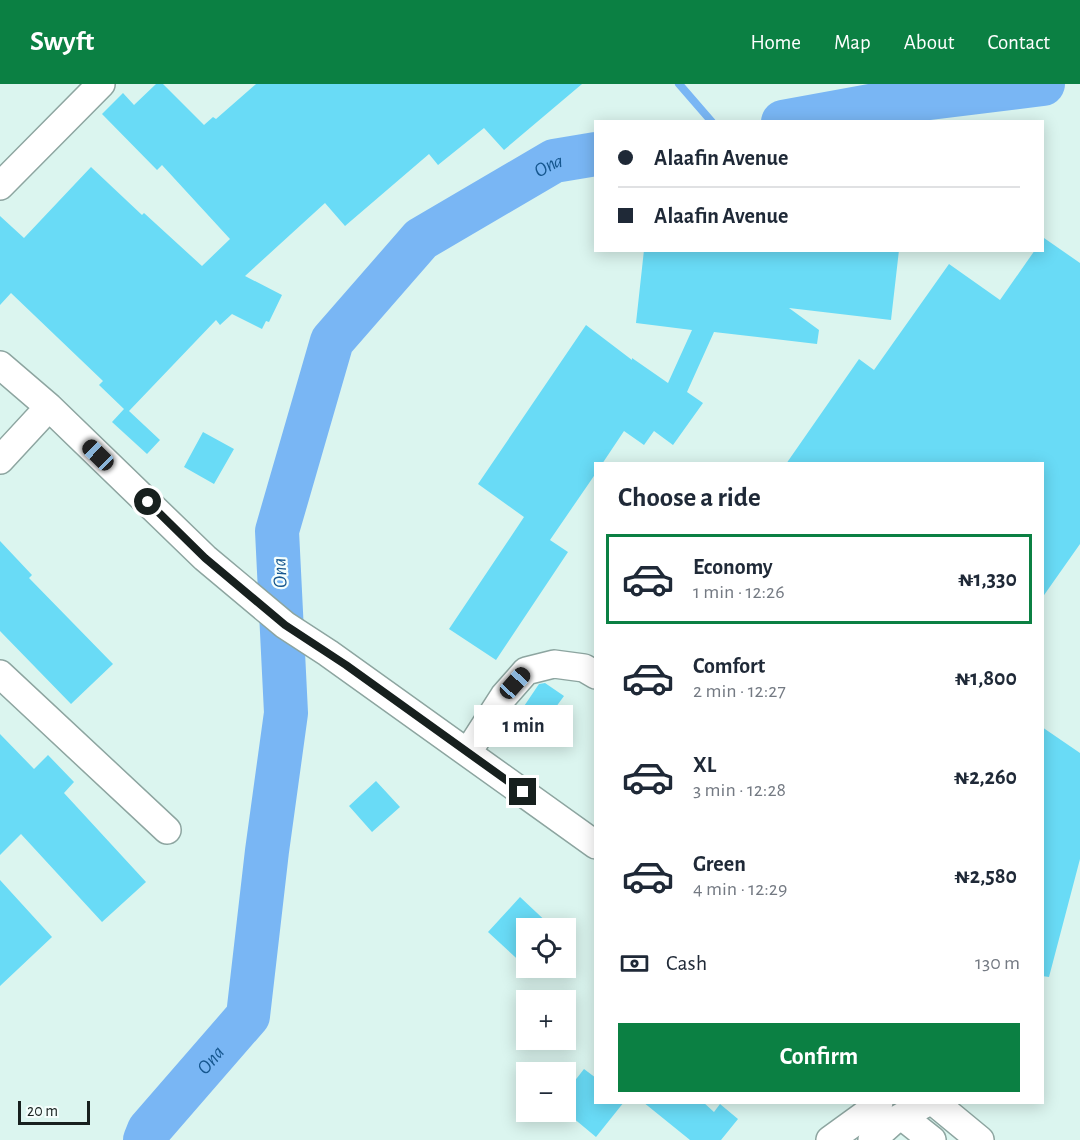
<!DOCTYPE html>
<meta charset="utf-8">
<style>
:root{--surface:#fff;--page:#f2f2f3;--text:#1f2937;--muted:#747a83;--line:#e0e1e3;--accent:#0b8043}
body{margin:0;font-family:"Alegreya Sans",sans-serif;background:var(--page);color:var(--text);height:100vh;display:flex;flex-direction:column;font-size:22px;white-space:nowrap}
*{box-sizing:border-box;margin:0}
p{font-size:20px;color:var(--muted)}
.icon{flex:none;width:33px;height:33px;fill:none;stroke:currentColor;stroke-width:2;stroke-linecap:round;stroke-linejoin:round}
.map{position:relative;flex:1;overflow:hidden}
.side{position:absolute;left:594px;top:378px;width:450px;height:642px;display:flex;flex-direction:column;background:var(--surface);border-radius:0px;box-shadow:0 3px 15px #0003}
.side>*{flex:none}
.guide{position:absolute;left:594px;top:36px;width:450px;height:132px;border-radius:0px;box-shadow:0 3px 15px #0003;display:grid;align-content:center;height:132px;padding:0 24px;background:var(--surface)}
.tools{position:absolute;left:516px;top:834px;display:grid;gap:12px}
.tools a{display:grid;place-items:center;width:60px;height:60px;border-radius:0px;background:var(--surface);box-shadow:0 3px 15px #0003;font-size:30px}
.scale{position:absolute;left:18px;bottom:15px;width:72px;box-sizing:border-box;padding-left:6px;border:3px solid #17201e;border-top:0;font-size:16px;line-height:21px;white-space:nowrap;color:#17201e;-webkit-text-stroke:4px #f4fefc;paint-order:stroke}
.end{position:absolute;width:27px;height:27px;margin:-14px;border:8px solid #17201e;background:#fff;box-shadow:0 0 0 3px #fff}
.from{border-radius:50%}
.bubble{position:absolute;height:42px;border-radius:0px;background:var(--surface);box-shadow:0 3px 15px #0003;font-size:20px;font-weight:600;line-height:42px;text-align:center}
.car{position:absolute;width:18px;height:36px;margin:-18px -9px;border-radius:8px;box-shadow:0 0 4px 2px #0007;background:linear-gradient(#222 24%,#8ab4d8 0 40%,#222 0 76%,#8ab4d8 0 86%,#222 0)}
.guide b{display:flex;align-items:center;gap:21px;height:57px;font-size:22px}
.guide b+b{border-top:2px solid var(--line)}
.guide i{width:15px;height:15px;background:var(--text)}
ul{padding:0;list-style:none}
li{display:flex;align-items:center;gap:18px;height:90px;margin:0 12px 9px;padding:0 12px;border:3px solid transparent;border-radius:0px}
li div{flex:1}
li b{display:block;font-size:22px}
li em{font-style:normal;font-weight:600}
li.current{border-color:var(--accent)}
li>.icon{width:54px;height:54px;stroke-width:1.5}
h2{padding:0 24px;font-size:27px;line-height:72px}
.pay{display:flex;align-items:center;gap:15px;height:66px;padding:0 24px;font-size:22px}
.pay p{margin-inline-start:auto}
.action{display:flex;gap:12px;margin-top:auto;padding:12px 24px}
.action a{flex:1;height:69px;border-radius:0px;background:var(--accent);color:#fff;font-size:24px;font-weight:600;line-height:69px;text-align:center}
header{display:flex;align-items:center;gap:36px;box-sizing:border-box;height:84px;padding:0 30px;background:var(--accent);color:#fff}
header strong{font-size:28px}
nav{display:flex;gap:33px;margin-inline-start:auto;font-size:21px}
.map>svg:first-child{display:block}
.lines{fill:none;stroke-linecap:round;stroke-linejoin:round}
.stream{stroke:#79b6f4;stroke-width:8}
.river{stroke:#79b6f4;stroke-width:44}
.building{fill:#69dbf6}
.minor-casing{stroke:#8da5a0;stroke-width:30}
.minor{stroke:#fff;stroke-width:27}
.route{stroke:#17201e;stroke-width:8}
.labels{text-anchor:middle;stroke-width:4.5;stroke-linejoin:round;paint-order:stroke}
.water-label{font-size:20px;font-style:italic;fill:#16578f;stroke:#f4fefc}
</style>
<header>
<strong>Swyft</strong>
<nav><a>Home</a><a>Map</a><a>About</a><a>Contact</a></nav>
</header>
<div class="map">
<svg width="1080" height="1056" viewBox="0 0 1080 1056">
<rect width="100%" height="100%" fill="#dbf5ef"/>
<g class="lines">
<path class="stream" d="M679,0l33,38"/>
<g class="river">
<path d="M783,38l98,-18 162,-20"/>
<path id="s1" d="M145,1056l4,-10 99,-114 19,-165 19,-138 -9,-182 55,-190 89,-102 133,-78 42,-7"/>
</g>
</g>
<path class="building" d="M156,0h7l41,41 9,-8 3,2 40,-35h326l-78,66 -20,-22 -46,37 -9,-11 -84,72 -20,-23 -80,73 37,19 -13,27 -3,-1 -4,8 -30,-15 -12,11 -4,-5 -87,91 31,29 -13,14 -35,-32 12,-13 -25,-24 4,-4 -92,-88 -11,12v-89l24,22 67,-71 51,48 2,-2 58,53 28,-27 -68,-74 -5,5 -55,-56 21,-21 11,12z
M1044,154l36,25v281l-38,54v-134h-256l73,-105 15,11 75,-106 51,36 35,-50h7z
M644,166h255l-8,70 -102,-12 30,22 -2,14 -103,-12 -27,60 16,11 -30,42 -19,-14 -10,14 -20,-14 -22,33h-6v9l-46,67 18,12 -72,108 -47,-31 75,-112 -46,-33 108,-159 46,35v-2l36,25 24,-53 -56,-7z
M203,348l31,17 -20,35 -30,-17z
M0,457l32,34 -3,3 84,86 -42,40 -71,-73z
M545,599l19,13 -11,15 -5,-4 -17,26 -17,-12 25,-37z
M1042,643l38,26v106l-31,118 -7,-1z
M0,650l34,35 14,-14 26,27 -10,11 82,89 -44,40 -81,-88 -21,21z
M376,697l24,26 -28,25 -23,-26z
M0,796l52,57 -52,49z
M520,813l33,31h-27v39l-38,-35z
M584,985l12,9v24h28l-28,35 -30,-25v-20z
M643,1018h60l11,10 6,-8 18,15 -17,21h-31z"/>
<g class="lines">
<g class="minor-casing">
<path id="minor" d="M0,102l101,-102
M0,281l49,42 156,151 80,67 43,28 268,192
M0,376l49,-53
M0,590l167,156
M468,668l36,-56 22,-25 28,-7 30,4 12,7
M934,1018l46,38
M903,1033l29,23
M830,1056l40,-29 9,-9
M872,1056l20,-18 36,-20"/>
</g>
<use href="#minor" class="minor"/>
</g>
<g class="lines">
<path class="route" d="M148,418l57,56 80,67 61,40 177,127"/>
</g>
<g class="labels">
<g class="water-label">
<text dy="7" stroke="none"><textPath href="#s1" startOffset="1130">Ona</textPath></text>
<text transform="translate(279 489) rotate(-93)" y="7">Ona</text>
<text dy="7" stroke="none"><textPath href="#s1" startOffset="104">Ona</textPath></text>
</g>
</g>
</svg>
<div class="tools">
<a><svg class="icon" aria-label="locate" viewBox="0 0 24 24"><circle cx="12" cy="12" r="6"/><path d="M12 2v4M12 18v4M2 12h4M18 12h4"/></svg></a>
<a>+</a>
<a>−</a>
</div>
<div class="scale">20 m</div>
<i class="end from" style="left:148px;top:418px"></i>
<i class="end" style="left:523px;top:708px"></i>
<div class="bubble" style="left:474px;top:621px;width:99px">1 min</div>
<i class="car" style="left:98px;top:371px;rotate:314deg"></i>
<i class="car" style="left:515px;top:599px;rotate:42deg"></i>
<div class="guide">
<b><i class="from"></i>Alaafin Avenue</b>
<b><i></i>Alaafin Avenue</b>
</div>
<section class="side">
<h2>Choose a ride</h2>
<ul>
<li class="current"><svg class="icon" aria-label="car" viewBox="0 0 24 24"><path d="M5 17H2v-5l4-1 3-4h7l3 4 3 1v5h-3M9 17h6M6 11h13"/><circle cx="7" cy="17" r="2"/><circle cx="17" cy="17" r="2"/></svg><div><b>Economy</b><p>1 min · 12:26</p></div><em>₦1,330</em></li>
<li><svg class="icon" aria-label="car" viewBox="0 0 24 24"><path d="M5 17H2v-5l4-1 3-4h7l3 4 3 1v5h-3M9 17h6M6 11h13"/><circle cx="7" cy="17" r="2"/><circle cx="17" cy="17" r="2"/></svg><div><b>Comfort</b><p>2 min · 12:27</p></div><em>₦1,800</em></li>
<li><svg class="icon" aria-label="car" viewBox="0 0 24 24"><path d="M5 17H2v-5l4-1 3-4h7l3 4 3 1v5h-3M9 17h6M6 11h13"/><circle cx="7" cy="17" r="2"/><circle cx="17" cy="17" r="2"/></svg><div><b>XL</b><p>3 min · 12:28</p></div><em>₦2,260</em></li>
<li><svg class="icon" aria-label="car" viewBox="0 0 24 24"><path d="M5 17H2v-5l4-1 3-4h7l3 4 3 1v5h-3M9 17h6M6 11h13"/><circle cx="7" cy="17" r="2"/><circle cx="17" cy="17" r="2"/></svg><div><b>Green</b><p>4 min · 12:29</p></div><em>₦2,580</em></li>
</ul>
<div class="pay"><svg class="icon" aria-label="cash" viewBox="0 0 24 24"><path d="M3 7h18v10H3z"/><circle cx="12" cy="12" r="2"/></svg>Cash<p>130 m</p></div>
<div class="action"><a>Confirm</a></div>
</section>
</div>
